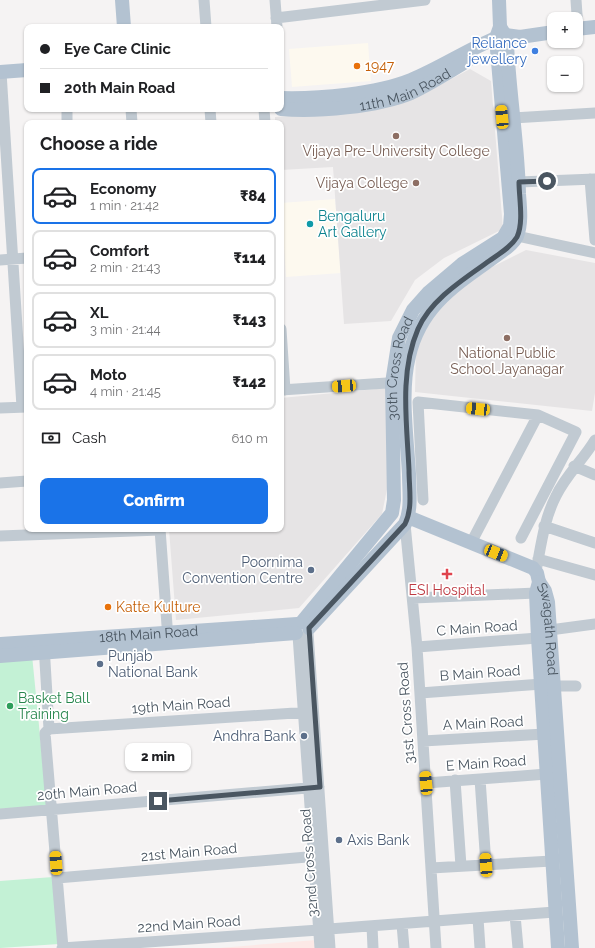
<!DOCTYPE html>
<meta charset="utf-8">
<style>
:root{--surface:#fff;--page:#f2f2f2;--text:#202124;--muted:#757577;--line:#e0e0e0;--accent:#1a73e8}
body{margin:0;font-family:Raleway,sans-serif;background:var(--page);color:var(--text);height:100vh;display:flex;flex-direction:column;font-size:15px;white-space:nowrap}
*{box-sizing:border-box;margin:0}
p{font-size:13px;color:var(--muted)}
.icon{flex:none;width:22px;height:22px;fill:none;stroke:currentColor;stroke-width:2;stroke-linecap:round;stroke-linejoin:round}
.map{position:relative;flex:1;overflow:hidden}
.sheet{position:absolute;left:24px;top:120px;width:260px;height:412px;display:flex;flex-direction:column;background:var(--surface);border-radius:8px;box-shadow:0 1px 3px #0004}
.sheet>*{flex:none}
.hud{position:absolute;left:24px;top:24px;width:260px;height:88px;border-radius:8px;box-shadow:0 1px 3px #0004;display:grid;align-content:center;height:88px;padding:0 16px;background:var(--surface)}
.controls{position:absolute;left:547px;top:12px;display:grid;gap:8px}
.controls a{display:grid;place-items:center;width:36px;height:36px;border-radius:8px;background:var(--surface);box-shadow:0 1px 3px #0004;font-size:20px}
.end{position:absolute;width:18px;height:18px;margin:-9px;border:5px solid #4a5661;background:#fff;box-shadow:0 0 0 2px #fff}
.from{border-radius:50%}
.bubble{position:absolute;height:28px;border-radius:8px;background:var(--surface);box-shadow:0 1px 3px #0004;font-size:13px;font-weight:800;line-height:28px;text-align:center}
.car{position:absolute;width:12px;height:24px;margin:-12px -6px;border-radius:5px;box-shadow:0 0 3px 1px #0007;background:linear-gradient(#f5c518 24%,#345 0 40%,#f5c518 0 76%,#345 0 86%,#f5c518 0)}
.hud b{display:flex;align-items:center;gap:14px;height:38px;font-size:15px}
.hud b+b{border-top:1px solid var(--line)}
.hud i{width:10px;height:10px;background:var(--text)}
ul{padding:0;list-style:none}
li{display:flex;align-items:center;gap:12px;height:56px;margin:0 8px 6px;padding:0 8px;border:2px solid var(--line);border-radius:8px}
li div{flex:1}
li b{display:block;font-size:15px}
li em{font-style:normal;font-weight:800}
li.selected{border-color:var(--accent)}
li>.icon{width:36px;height:36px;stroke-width:1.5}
h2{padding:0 16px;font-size:18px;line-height:48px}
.pay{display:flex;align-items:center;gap:10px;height:44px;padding:0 16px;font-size:15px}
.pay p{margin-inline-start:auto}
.primary-button{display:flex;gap:8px;margin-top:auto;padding:8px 16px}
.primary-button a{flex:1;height:46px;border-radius:8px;background:var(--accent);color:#fff;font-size:16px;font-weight:800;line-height:46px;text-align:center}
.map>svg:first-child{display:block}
.commercial{fill:#fdf9ef}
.education{fill:#e6e4e5}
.medical{fill:#fce8e6}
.green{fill:#c3f1d5}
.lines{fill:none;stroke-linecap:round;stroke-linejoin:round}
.minor{stroke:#c1cad2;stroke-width:11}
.major{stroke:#b3c2d1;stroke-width:14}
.route{stroke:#4a5661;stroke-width:5}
.shop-dot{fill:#3f7fe0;stroke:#fff;stroke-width:1.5}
.food-dot{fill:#e8710a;stroke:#fff;stroke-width:1.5}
.education-dot{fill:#8d6e63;stroke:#fff;stroke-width:1.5}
.culture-dot{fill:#0f9aa8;stroke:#fff;stroke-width:1.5}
.service-dot{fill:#5c6f8a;stroke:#fff;stroke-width:1.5}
.health-dot{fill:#e0444e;stroke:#fff;stroke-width:1.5}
.leisure-dot{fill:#2e9e5b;stroke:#fff;stroke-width:1.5}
.labels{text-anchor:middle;stroke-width:3.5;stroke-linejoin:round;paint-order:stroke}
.shop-label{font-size:14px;fill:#366cbe;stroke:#fff;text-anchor:end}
.food-label{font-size:14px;fill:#c56008;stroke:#fff;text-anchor:start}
.street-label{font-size:14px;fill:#4a5661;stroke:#fff}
.education-label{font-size:14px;fill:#785e54;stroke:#fff}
.culture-label{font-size:14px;fill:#0d838f;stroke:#fff;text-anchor:start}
.service-label{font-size:14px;fill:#4e5e75;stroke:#fff;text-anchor:end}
.health-label{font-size:14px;fill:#be3a42;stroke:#fff}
.leisure-label{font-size:14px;fill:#27864d;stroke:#fff;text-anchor:start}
</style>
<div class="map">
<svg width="595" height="948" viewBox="0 0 595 948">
<rect width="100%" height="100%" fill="#f5f3f3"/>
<path class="commercial" d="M368,43l3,38 -79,6 -3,-38z
M335,199l6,74 -55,4 -5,-74z"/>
<path class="education" d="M470,69l21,12 12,148 -59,29 -29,22 -24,41 -47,3 -11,-157 -52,3v-47h-6v-6l54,-4 92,-18z
M526,250l69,13v130l-3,18 -177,-19 1,-46 18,-33 28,-25 28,-20z
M387,388l3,86 -8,40 -83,94 -123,12 -7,-91h112v-131z"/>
<path class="medical" d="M316,940l1,8h-98z"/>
<path class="green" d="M32,655l15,151 -47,3v-153z
M53,877l6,67 -59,4v-67z"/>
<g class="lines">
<path class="minor" d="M204,0l2,27
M275,0l2,27
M576,0l2,29
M276,18l149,-18
M1,72l21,335
M67,109v14
M131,109l1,14
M210,109l1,14
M264,109l1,14
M513,118l82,-5
M590,179l5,61
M519,182l76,-3
M517,236l78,17
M0,260l27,-2
M281,329l4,61
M281,390l106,-7 13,1
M0,408l27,-1
M574,466l21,9
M0,483l27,-2
M423,500l-5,-98 120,13 38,17 -55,106
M405,524l12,123 19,301
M544,526l51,17
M160,529l8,110
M0,536l160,-6
M471,543l67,-128
M538,559l57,16
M536,571c5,-25 8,-52 20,-75 10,-21 27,-36 39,-56
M413,598l123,-5
M550,630l45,-6
M308,633l22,315
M298,635l22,313
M44,645l5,84
M417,647l121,-9
M554,686h22
M420,693l122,-9
M49,729l261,-17
M49,729l-4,4 18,215
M423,741l122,-7
M480,779l6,86
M455,780l6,86
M426,783l121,-9
M0,814l319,-27
M431,868l121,-7
M57,878l262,-22
M515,915l3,33
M478,918l2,30
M402,924l2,24
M372,926l1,22
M329,929l226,-17
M62,948l257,-18"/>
<g class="major">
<path d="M122,0l2,27"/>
<path d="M576,29l19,-2"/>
<path d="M0,72l27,-2"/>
<path d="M281,98c38,1 95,-4 130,-18 29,-12 56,-30 85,-42l9,-3 15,2 34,-5"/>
<path id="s1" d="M281,109c36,3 96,-2 130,-16 19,-9 38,-21 56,-32"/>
<path d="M408,517l125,51 4,5 2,9 -3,11 2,45 20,310"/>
<path id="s2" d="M539,582l6,9 3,11 24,346"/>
<path id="s3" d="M302,622l90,-109 2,-13 -2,-117 7,-45 14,-28 16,-18 33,-28 41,-26 7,-12 1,-12 -15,-176 4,-11 -1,-27"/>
<path d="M309,628l96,-104c7,-15 4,-33 4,-50 -2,-37 -9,-82 0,-118 11,-48 43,-69 81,-96 9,-7 22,-14 27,-24 5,-13 3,-29 2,-42 -1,-51 -10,-101 -12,-151l-2,-8 -5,-8"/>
<path id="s4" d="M0,644l297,-20"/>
<path d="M0,656l296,-23"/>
</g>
</g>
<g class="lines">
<path class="route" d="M158,801l162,-14 -11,-159 96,-104c8,-16 4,-36 4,-54 -2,-46 -10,-97 9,-141 13,-30 46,-50 71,-68 10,-7 22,-14 28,-24 7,-15 2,-39 2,-55l28,-1"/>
</g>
<circle class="shop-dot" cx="535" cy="51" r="4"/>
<g class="food-dot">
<circle cx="357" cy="66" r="4"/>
<circle cx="108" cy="607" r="4"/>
</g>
<g class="education-dot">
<circle cx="396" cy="136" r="4"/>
<circle cx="416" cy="183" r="4"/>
<circle cx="507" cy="338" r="4"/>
</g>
<circle class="culture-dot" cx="310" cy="224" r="4"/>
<g class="service-dot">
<circle cx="311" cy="570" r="4"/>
<circle cx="100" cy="664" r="4"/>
<circle cx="304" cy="736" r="4"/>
<circle cx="339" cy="840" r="4"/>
</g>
<path class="health-dot" d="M445 568h4v4h4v4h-4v4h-4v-4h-4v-4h4z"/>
<circle class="leisure-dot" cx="10" cy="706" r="4"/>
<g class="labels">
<g class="shop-label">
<text x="527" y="48">Reliance<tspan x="527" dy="16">jewellery</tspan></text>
</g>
<g class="food-label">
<text x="365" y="71">1947</text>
<text x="116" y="612">Katte Kulture</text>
</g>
<g class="street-label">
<text dy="5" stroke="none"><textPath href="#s1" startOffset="127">11th Main Road</textPath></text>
<text dy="5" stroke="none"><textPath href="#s3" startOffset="287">30th Cross Road</textPath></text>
<text transform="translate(477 628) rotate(-4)" y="5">C Main Road</text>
<text dy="5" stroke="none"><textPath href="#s4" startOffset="149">18th Main Road</textPath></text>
<text dy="5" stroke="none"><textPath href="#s2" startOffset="49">Swagath Road</textPath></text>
<text transform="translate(480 673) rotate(-4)" y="5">B Main Road</text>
<text transform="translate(181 705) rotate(-4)" y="5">19th Main Road</text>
<text transform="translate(406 713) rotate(-94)" y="5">31st Cross Road</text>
<text transform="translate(483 723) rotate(-3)" y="5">A Main Road</text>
<text transform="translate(486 763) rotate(-4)" y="5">E Main Road</text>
<text transform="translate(87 791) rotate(-5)" y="5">20th Main Road</text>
<text transform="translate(189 852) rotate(-5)" y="5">21st Main Road</text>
<text transform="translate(309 863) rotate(-94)" y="5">32nd Cross Road</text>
<text transform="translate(189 924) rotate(-4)" y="5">22nd Main Road</text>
</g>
<g class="education-label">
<text x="396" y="156">Vijaya Pre-University College</text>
<text x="408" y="188" text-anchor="end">Vijaya College</text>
<text x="507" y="358">National Public<tspan x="507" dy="16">School Jayanagar</tspan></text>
</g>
<g class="culture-label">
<text x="318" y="221">Bengaluru<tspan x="318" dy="16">Art Gallery</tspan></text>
</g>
<g class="service-label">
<text x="303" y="567">Poornima<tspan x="303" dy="16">Convention Centre</tspan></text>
<text x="108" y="661" text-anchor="start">Punjab<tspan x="108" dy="16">National Bank</tspan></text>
<text x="296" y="741">Andhra Bank</text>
<text x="347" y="845" text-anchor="start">Axis Bank</text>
</g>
<g class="health-label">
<text x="447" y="595">ESI Hospital</text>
</g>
<g class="leisure-label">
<text x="18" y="703">Basket Ball<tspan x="18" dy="16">Training</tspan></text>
</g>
</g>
</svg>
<div class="controls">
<a>+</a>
<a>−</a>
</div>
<i class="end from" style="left:547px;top:181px"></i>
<i class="end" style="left:158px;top:801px"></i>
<div class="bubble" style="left:125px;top:743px;width:66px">2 min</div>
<i class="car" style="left:502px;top:117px;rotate:355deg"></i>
<i class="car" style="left:344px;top:386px;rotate:266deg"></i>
<i class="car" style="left:478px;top:409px;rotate:276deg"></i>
<i class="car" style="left:496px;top:553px;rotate:112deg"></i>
<i class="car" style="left:426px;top:783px;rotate:355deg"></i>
<i class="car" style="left:56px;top:863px;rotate:356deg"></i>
<i class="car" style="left:486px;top:865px;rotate:356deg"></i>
<div class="hud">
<b><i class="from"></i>Eye Care Clinic</b>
<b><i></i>20th Main Road</b>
</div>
<section class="sheet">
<h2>Choose a ride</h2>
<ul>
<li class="selected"><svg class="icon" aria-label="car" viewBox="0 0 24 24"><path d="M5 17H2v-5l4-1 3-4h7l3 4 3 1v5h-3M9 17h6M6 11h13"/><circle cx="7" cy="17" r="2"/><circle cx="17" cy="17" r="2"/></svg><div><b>Economy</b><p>1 min · 21:42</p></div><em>₹84</em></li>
<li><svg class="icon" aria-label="car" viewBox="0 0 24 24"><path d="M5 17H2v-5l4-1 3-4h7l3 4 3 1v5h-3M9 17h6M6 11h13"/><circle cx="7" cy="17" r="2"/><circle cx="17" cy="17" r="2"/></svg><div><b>Comfort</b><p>2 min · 21:43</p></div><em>₹114</em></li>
<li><svg class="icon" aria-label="car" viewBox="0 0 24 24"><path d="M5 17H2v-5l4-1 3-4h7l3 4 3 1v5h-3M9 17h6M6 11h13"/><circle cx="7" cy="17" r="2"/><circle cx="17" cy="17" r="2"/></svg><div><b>XL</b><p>3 min · 21:44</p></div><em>₹143</em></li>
<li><svg class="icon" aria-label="car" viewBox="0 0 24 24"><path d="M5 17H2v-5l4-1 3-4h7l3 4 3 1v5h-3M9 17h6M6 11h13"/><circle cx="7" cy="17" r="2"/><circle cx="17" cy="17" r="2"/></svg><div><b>Moto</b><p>4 min · 21:45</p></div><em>₹142</em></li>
</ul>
<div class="pay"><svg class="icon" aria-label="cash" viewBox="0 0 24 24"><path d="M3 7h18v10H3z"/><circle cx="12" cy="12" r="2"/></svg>Cash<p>610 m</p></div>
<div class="primary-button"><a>Confirm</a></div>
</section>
</div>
